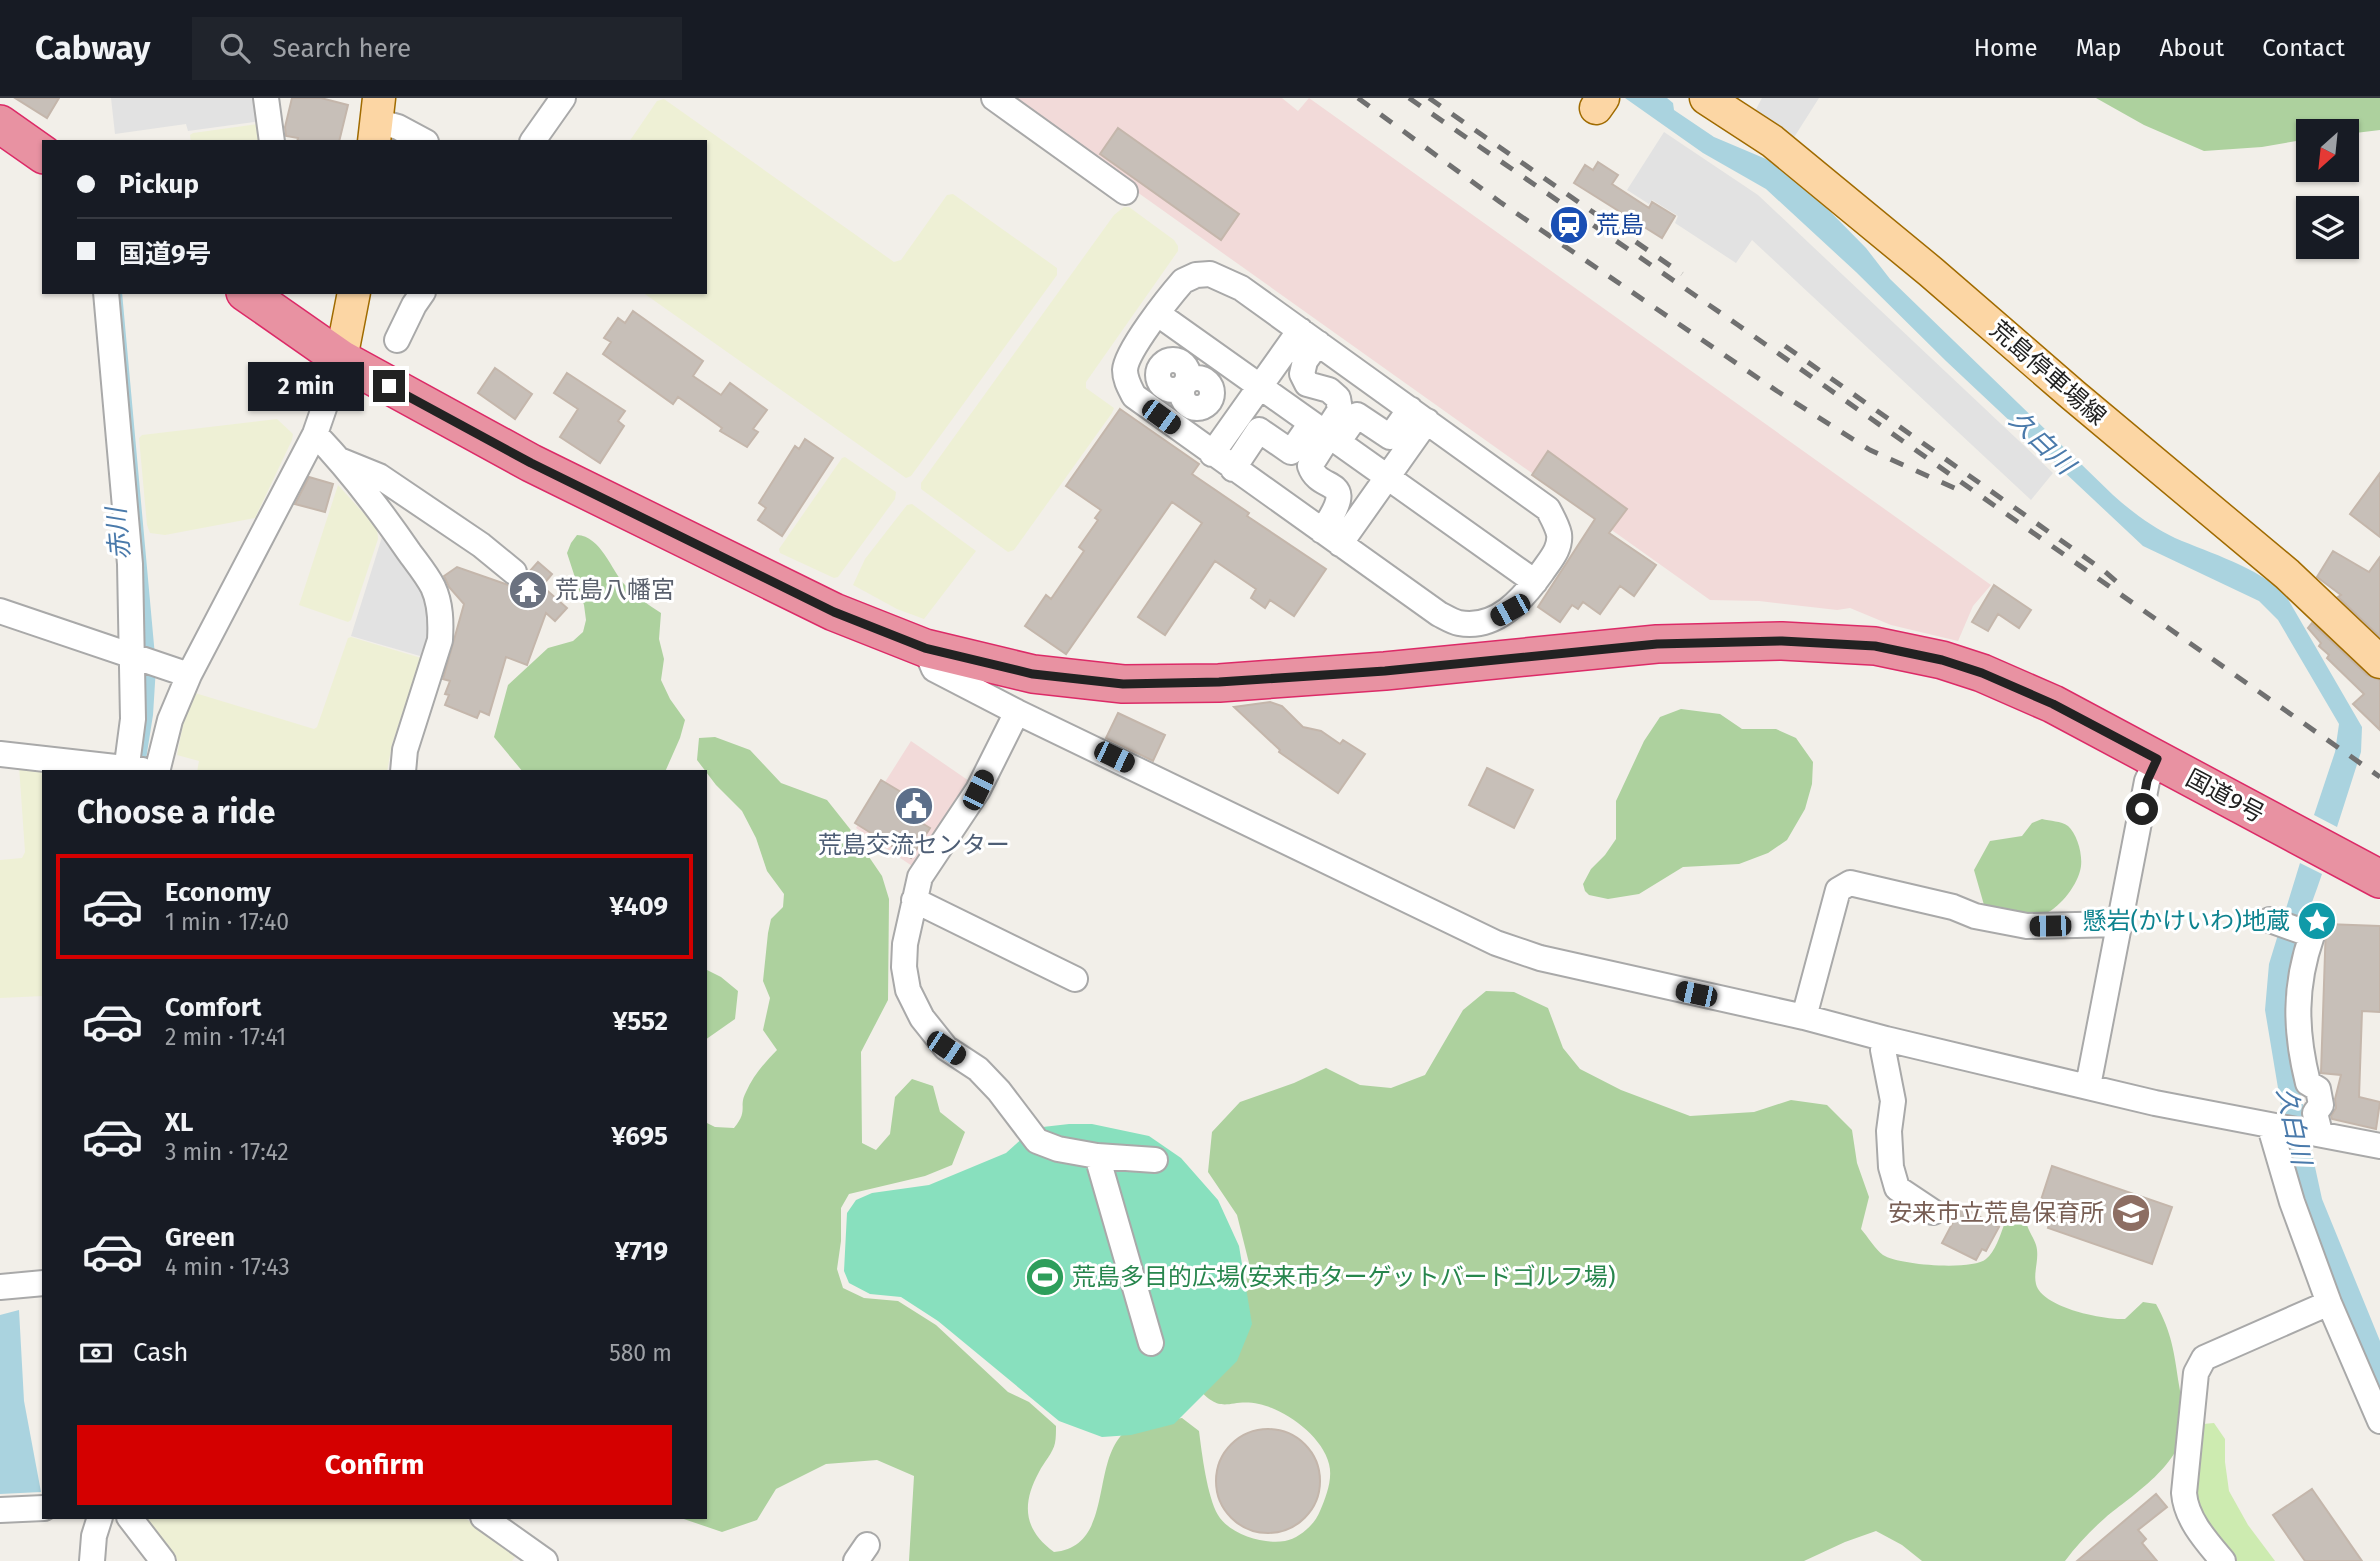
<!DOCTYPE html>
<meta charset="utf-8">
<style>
:root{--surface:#171b24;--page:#20242c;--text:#f1f3f6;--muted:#9ea1a6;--line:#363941;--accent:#d40000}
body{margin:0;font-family:"Fira Sans","Noto Sans JP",sans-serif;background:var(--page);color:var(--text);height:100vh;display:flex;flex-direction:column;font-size:26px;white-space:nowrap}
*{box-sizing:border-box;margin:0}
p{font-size:23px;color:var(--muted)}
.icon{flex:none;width:38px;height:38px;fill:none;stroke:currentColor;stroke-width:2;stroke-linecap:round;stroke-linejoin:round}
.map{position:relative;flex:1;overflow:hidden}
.side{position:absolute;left:42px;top:672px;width:665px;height:749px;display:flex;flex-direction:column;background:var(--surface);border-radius:0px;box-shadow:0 2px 5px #0004}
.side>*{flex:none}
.top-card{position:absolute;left:42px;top:42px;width:665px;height:154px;border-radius:0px;box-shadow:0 2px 5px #0004;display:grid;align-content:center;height:154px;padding:0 35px;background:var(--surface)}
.needle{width:46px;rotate:207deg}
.fabs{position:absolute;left:2296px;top:21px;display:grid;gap:14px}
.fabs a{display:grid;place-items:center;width:63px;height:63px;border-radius:0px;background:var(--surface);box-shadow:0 2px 5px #0004;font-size:35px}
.end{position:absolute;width:32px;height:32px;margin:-16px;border:9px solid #222;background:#fff;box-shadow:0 0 0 4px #fff}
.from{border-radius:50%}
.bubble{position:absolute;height:49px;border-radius:0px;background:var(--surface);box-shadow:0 2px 5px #0004;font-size:23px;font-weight:700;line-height:49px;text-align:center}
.car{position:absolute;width:21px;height:42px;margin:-21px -10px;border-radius:9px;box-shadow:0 0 5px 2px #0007;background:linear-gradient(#222 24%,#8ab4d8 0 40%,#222 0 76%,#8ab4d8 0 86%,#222 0)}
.top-card b{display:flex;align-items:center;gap:24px;height:66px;font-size:26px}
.top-card b+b{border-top:2px solid var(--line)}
.top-card i{width:18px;height:18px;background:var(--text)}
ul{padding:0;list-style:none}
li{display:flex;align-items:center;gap:21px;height:105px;margin:0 14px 10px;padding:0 21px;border:4px solid transparent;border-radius:0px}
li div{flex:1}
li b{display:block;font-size:26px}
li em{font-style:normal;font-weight:700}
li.selected{border-color:var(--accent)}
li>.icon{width:63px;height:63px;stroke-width:1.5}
h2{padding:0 35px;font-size:32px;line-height:84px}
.pay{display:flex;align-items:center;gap:18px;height:77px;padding:0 35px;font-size:26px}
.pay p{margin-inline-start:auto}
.primary-button{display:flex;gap:14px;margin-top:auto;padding:14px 35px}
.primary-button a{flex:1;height:80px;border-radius:0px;background:var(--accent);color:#fff;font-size:28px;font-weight:700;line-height:80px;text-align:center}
header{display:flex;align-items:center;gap:42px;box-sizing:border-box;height:98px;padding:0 35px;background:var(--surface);border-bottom:2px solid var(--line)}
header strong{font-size:33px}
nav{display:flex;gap:38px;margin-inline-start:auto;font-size:24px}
.search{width:490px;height:63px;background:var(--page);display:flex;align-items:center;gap:18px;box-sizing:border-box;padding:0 24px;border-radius:0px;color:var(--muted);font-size:26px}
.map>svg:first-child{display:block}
.commercial{fill:#f2dad9}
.farmland{fill:#eef0d5}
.grass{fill:#cdebb0}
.forest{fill:#add19e}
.pitch{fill:#88e0be}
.parking{fill:#e2e2e2}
.water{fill:#aad3df}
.building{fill:#c7bfb8;stroke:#c4b6ab;stroke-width:2}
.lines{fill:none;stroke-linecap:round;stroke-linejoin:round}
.minor-casing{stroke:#a9a9a9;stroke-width:28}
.major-casing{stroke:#a06b00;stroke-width:35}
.highway-casing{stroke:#dc2a67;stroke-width:40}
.minor{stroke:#fff;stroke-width:24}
.major{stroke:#fcd6a4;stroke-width:32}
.highway{stroke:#e892a2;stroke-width:37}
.rail{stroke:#707070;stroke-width:5;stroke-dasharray:14 14;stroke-linecap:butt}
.route{stroke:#222;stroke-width:9}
.labels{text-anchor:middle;stroke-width:6;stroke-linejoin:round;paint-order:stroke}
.transit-label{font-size:24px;fill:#164399;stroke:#fff;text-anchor:start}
.street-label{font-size:24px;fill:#222;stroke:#fff}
.worship-label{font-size:24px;fill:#5b616d;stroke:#fff;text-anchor:start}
.service-label{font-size:24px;fill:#4e5e75;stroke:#fff}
.culture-label{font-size:24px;fill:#0d838f;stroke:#fff;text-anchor:end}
.education-label{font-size:24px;fill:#785e54;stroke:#fff;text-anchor:end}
.leisure-label{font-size:24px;fill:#27864d;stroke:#fff;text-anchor:start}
.water-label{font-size:26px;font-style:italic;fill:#4a7aab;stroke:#fff}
</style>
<header>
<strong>Cabway</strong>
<div class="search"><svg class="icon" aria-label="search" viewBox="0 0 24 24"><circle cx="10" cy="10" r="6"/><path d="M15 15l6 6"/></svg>Search here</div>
<nav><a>Home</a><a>Map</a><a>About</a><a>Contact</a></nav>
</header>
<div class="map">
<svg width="2380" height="1463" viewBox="0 0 2380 1463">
<rect width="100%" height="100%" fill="#f2efe9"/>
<path class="commercial" d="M1005,0h277l16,13 11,-13 682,487 -18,21 -15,35 -67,-16 -41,-17 -13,2 -78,-9 -49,-1z
M911,643l61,42 -57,85 -59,-40z"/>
<path class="farmland" d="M664,1l230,163 7,-2 46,-65 6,-1 104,74v7l-146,201 -5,2 -264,-186h63v-150h-76l28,-41z
M258,26l4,18h-71l-1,-7 3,-2z
M1124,109h5l45,33 4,6v5l-92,131v6l28,20 -2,5 -98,137 -6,2 -87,-63v-6l193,-268z
M277,321l16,15 -1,6 -37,78 -90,17 -15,-2 -3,-8 -8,-87 3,-3z
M845,359l51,35 -1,7 -57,78 -4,1 -54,-25 -1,-4 63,-91z
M338,387l39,43 1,11 -27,81 -3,2 -49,-17z
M912,406l64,47 -52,68 -27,-10 -44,-24 12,-26 42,-54z
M351,539l70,21 -29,86 -5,28h-190l2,-11 -22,-6 9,-46 9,-16 119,36 3,-2 31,-89z
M19,668l92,6h-67v224l-44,2v-138l22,-2 3,-6z
M145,1419h319l51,40 -3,4h-334z"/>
<path class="grass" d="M2214,1325l11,16v23l4,29 19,34 27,36h-43l-37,-51 8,-86z"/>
<path class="forest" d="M2096,0h284v32l-33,4v-3h-39v8l-46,8 -58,4 -60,-26z
M577,437c24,1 34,35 48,50 11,11 23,20 36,28l-2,26 5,20 -3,21 9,19 15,21 -5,18 -15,34h-142l-29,-35 14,-52 40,-37 25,-7 10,-9 3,-12 -2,-15 -17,-52 4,-10z
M1681,611l39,5 22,15h34l20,9 17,24 -1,22 -7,25 -18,31 -19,13 -29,11 -56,3 -44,27 -31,5 -19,-4 -4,-4 -2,-7 8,-15 14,-14 11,-16v-38l28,-60 16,-24z
M715,639l35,13 31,33 46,17 23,29 32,47 7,23 -1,101 -27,52 1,91 14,7 14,-16 5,-37 17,-18 21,7 7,26 25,20 -13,33 -27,11 -76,18 -8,14v33l-4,28 6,19 21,10 34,3 38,24 72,67 21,10 27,24c0,5 0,12 -1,17 -2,10 -11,19 -16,29 -18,33 -15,58 15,80 67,-6 30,-108 84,-128 13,-5 30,-4 44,-6l17,13c3,23 8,65 19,84 11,19 46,30 67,26 15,-3 30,-17 35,-30 6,-14 13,-32 9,-47 -7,-28 -43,-54 -70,-60 -31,-7 -36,14 -63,-18l53,-123 -12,-48 -29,-43 4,-40 28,-30 54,-19 32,-15 34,17 31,3 34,-13 38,-65 23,-19 28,1 34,16 15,40 17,21 41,21 69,26 64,-4 37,-12 36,5 25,25 5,33 12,34 -8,32c7,8 14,20 22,26 15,10 89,16 103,4 9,-7 14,-23 18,-34l13,-5 10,5c2,7 7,13 9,20 4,13 -3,27 0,39 6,24 68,36 89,35l18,-17 13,2c16,29 18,48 23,81 2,12 5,25 5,37 0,42 -52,73 -79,96 -15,13 -28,27 -40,43h-143l-20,-16 -26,-14 -31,11 -41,19h-895l5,-85 -37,-16 -51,4 -50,25 -19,31 -35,12 -44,-15h27v-395l10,5 19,1c15,-18 4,-21 12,-36 7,-16 19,-30 31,-42l-14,-20 7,-32 -7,-17 5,-48 3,-14 12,-12 1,-13 -17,-23 -11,-33 -14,-27 -26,-26 -19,-25 2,-22z
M2042,721c8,2 19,2 26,7 10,9 16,32 12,45 -4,16 -22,39 -38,44 -20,5 -40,-4 -58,-10l-10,-35 16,-29 32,-5 10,-13z
M705,871l16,8 17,14 -3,28 -30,21z"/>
<path class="pitch" d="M1069,1026h23l57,12 32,22 37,42 21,46 13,78 -15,37 -63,63 -43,11 -29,2 -43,-16 -121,-100 -37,-24 -31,-3 -21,-11 -5,-12 3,-58 9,-13 16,-7 57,-8 77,-32 28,-25z"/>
<path class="parking" d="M111,0h147l3,23 -73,10 -2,-7 -71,10z
M1762,0h57l-26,41 -39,-26z
M1664,34l94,63 295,278 -22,27 -279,-260 -16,23 -61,-40 3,-7 -26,-16 -3,4 -22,-14z
M382,439l34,44 14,26 -3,51 -76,-22z"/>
<path class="water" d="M1625,0h42l6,5 1,7 40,27 52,22 32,20 68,69 24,31 223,216c19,17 39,32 62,43 37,16 80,28 110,56l77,133 -1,25 -24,75 -23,-12 21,-63 4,-28 -61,-104 -19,-19 -116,-55 -197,-185 -90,-89 -90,-83 -63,-36z
M113,194h9l34,375 -3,48 -9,57h-11z
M2300,765l22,11c-13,39 -31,79 -35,120 -4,37 12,91 20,128l-24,-4 -18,-108 4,-46z
M2290,1040l20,6 12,55 58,142v55l-55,-129 -42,-126z
M19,1212l5,91 17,91 -41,2v-179z"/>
<path class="building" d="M15,0h44l-12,20z
M292,0h29l27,7 -9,37h-42l1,-4 -12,-2 -1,-9z
M1118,30l121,86 -18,26 -121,-86z
M1598,64l20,13 -6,9 37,24 3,-6 23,14 -13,22 -88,-55 11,-18 8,5z
M633,213l70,50 -10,15 28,19 9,-12 37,27 -14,19 5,3 -11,15 -27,-16 2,-3 -44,-31 -5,7 -70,-50 8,-12 -7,-4 14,-20 7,5z
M495,270l37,26 -17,25 -37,-26z
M567,275l58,38 -7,10 6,5 -24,37 -40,-26 18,-28 -24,-16z
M1120,311l79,55 -7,10 57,39 -2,3 79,53 -32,47 -24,-16 -5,8 -14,-10 5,-9 -41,-28 -50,74 -27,-18 64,-94 -30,-21 -106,152 -41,-28 21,-31 5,4 33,-48 -5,-4 19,-27 -3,-2 6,-8 -35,-24z
M805,341l28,19 -51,78 -24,-16 8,-12 -7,-5 36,-57 4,3z
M1548,353l79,58 -18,24 47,32 -22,31 -14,-10 -20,28 -17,-12 -5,7 -6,-4 -12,17 -22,-15 57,-88 -63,-44z
M2380,375v64l-30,-23z
M309,379l24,7 -8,28 -30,-8z
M2333,453l36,21 11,-15v80l-42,-40 3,-2 -24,-18z
M538,464l14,12 -10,12 25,22 -12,13 -9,-8 -19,52 -21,-8 -17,58 -9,-4 -3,7 -32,-13 4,-10 -4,-1 5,-13 -7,-2 21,-75 -15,-17 -5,-11 13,-9 54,19h8l7,-5 3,-9z
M1994,487l37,25 -12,18 -21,-14 -10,17 -16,-9z
M2312,525l55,52 13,5v50l-27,-26 11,-10 -37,-36 2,-3 -10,-9 2,-3 -13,-15z
M1270,604l12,4 21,21 18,4 19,13 3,-4 22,14 -27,39 -59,-41 1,-2 -46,-43z
M1118,615l47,22 -12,26 -47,-23z
M1487,670l46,22 -19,38 -45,-23z
M881,682l30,18 -9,13 28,17 -19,30 -56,-35z
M2326,826l54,2v86l-18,-1 -3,86 21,5 -4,27 -44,-10 -1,-3 5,-8 -1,-9 6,-24 -20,-2z
M2052,1068l120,41 -20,57 -104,-36 6,-17 -15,-5z
M1961,1109l38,20 -13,24 -4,-2 -6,11 -34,-17z
M1216 1383a52 52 0 1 1 104 0a52 52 0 1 1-104 0Z
M2312,1391l50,72h-57l-32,-46z
M2156,1396l11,13 -29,23 8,9 -4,4 15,18h-80z"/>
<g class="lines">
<g class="minor-casing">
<path id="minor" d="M266,0l6,44
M994,0l131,94
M376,23l22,6 28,15
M532,44l31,-44
M1210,176l31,14 307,221c4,8 9,16 11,25 2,15 -9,26 -17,38 -19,27 -46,58 -83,51 -6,-1 -14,-6 -20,-9l-305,-218c-4,-8 -9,-16 -9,-26 1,-19 44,-73 58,-89l13,-6z
M106,194l24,272 3,155 -7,53
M1158,216l377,268
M397,242l17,-35 9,-13
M1318,245l-13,18 -3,13 5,10 22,6 9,8 2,12 -15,23
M1158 277a15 15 0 1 1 30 0a15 15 0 1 1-30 0Z
M1182 295a15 15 0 1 1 30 0a15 15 0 1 1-30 0Z
M315,336c35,36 65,76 94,118 8,11 18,23 24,35 8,17 8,36 7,53l-35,110 -2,22
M1338,344l19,-27 33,22 20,-28
M1212,356l88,-124
M342,363l37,15 102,69 33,27
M1233,371l26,-39 32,22 20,-29
M1322,433c39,-57 -2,-36 -12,-65l19,-30
M1340,446l87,-123
M0,513l189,64
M925,550l9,21 83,43 479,231 44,15 264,59 82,22 269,64 225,43
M1017,614l-39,78 -58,87 -15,67 -1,23 4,23 14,28 24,30 32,21 21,22 38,50 21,8 39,7 58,4
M0,656l142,16
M157,674l13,-52 19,-45 126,-241 26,-75
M914,802l161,79
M2270,822l42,15c-18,51 -17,96 -4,148l10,6 3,16 -6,8 5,20
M1804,919l34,-127 12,-7 103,24 22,9 52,10 93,-2
M1886,941l-3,11 10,51 -4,30 2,36 6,21 36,24
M2088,988l59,-305 10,-22
M2270,1029l22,75 37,101 51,118
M1097,1058l54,187
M0,1189l44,-4
M0,1412l44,-2
M129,1419l34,44
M483,1419l62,44
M92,1463l2,-25 6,-19
M856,1463l11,-16
M2223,1463c-17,-20 -37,-42 -39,-68l12,-120 8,-15 125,-55"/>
</g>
<g class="major-casing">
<path id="major" d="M1706,0l66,43 159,131 142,123 214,179 93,88
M1596,10l7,-10
M374,44l5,-44
M341,261l13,-67"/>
</g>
<g class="highway-casing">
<path id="highway" d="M0,26l44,31
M245,194l96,67 190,104 303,149 91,36 108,26 90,10 96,-1 166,-12 272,-27 125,-3 93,5 67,14 40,13 71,31 327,175"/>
</g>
<use href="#minor" class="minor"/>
<use href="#major" class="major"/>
<use href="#highway" class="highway"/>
<path class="rail" d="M1358,0l142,104 277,189 93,59 89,40
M1409,0l329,227 642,452
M1429,0l253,176
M1785,248l318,224 21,18"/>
</g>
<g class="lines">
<path class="route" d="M389,288l142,77 303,149 91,36 108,26 90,10 96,-2 166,-11 272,-27 125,-3 93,5 67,14 40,13 71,31 104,55 -10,22 -5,28"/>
</g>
<defs>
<g id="station-disc" transform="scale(2.0125)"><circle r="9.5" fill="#1a4fb4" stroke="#fff"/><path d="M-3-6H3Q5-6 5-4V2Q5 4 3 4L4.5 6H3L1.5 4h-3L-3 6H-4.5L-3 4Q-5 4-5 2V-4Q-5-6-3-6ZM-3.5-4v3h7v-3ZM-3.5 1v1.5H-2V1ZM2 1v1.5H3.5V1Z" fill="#fff"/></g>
<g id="temple-disc" transform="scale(2.0125)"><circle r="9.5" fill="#6b7280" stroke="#fff"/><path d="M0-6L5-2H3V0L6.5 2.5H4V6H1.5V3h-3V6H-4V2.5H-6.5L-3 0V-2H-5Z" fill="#fff"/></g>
<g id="civic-disc" transform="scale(2.0125)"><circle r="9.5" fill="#5c6f8a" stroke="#fff"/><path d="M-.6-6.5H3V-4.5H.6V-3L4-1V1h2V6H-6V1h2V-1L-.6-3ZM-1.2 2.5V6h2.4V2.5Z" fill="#fff"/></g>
<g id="sight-disc" transform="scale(2.0125)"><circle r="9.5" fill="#0f9aa8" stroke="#fff"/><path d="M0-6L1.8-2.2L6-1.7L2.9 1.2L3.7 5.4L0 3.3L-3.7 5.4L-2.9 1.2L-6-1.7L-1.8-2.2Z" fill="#fff"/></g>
<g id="school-disc" transform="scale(2.0125)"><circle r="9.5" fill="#8d6e63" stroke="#fff"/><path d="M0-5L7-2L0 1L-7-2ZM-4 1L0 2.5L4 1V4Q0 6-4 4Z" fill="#fff"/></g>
<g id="stadium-disc" transform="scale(2.0125)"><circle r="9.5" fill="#2e9e5b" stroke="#fff"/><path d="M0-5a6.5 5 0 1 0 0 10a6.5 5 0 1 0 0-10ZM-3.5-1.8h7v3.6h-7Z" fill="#fff"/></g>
</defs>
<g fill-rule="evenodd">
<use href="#station-disc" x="1569" y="127"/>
<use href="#temple-disc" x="528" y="492"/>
<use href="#civic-disc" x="914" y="708"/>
<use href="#sight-disc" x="2317" y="823"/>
<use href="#school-disc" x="2131" y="1115"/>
<use href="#stadium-disc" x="1045" y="1179"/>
</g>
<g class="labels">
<g class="transit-label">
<text x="1596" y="135">荒島</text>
</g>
<g class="street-label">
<text transform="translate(2048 275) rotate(41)" y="8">荒島停車場線</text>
<text transform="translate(2225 698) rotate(28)" y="8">国道9号</text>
</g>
<g class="worship-label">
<text x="555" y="500">荒島八幡宮</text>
</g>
<g class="service-label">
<text x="914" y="755">荒島交流センター</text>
</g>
<g class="culture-label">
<text x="2290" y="831">懸岩(かけいわ)地蔵</text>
</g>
<g class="education-label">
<text x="2104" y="1123">安来市立荒島保育所</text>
</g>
<g class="leisure-label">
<text x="1072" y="1187">荒島多目的広場(安来市ターゲットバードゴルフ場)</text>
</g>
<g class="water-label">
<text transform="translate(2042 344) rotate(44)" y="9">久白川</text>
<text transform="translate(118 436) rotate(-95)" y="9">赤川</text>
<text transform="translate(2294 1028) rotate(78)" y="9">久白川</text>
</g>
</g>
</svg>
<div class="fabs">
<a><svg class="needle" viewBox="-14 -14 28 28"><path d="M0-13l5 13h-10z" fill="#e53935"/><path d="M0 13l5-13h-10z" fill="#9ea1a6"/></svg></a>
<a><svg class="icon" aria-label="layers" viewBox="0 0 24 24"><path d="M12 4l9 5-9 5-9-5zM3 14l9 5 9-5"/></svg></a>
</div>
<i class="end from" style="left:2142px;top:711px"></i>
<i class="end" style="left:389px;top:288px"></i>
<div class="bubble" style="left:248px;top:264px;width:116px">2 min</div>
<i class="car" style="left:1161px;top:319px;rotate:126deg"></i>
<i class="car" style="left:1510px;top:512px;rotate:241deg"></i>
<i class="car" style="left:1114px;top:659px;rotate:116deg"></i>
<i class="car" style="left:978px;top:692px;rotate:26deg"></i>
<i class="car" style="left:2050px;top:828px;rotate:269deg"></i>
<i class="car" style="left:1696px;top:896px;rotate:282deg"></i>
<i class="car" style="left:946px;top:950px;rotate:124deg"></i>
<div class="top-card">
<b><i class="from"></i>Pickup</b>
<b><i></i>国道9号</b>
</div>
<section class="side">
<h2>Choose a ride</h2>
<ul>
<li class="selected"><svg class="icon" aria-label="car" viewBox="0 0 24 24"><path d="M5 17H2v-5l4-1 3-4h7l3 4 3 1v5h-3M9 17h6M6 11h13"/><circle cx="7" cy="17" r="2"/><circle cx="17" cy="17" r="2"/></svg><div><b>Economy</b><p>1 min · 17:40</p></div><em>¥409</em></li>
<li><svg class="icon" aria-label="car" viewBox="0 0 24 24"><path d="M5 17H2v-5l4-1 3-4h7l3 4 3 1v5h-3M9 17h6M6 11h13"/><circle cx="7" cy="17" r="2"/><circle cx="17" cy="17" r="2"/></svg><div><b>Comfort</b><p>2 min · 17:41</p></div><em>¥552</em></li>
<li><svg class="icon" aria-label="car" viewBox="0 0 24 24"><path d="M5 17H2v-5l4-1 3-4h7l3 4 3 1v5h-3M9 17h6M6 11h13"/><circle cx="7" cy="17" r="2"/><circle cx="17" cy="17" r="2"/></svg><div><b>XL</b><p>3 min · 17:42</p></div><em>¥695</em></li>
<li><svg class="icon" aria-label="car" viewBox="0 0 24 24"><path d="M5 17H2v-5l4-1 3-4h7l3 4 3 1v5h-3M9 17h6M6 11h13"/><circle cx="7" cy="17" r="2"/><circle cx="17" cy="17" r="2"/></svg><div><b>Green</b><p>4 min · 17:43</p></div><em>¥719</em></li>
</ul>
<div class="pay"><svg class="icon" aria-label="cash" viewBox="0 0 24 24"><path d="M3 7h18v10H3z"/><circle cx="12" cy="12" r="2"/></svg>Cash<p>580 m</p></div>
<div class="primary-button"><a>Confirm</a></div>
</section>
</div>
